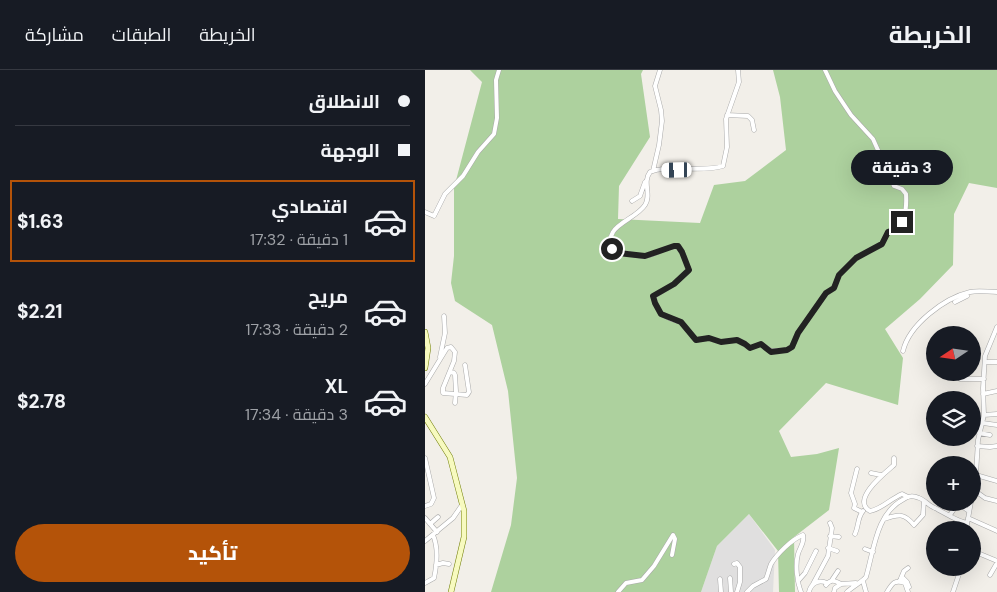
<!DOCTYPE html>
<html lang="ar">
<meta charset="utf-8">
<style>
:root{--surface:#171b24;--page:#242831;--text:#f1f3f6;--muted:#9ea1a6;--line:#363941;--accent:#b45309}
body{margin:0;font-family:"DM Sans",Cairo,sans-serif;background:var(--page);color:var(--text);direction:rtl;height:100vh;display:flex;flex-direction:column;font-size:19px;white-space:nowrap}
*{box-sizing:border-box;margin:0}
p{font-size:16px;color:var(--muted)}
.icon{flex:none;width:28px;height:28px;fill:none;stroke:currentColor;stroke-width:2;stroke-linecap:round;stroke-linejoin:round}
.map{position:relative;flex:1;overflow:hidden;direction:ltr}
.side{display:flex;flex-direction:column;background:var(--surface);width:425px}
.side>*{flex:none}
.guide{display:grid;align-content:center;height:110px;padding:0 15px;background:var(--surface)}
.needle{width:32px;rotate:257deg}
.tools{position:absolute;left:501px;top:256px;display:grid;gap:10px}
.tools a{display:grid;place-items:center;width:55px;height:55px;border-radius:50%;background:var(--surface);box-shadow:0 5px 20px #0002;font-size:25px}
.end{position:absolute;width:22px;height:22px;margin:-11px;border:6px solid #222;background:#fff;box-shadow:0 0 0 2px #fff}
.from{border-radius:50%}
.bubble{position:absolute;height:35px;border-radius:18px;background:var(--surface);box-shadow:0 5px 20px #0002;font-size:16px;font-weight:800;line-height:35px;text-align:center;direction:rtl}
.car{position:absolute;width:15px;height:30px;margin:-15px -8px;border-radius:6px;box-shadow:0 0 4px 1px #0007;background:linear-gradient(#fff 24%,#345 0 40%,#fff 0 76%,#345 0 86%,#fff 0)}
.guide b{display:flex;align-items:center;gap:18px;height:48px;font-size:19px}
.guide b+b{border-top:1px solid var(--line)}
.guide i{width:12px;height:12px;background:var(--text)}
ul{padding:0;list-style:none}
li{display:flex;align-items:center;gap:15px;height:82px;margin:0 10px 8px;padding:0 5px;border:2px solid transparent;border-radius:0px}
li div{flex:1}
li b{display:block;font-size:19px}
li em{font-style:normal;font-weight:800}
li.current{border-color:var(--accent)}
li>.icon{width:45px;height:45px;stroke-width:1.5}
.button{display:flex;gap:10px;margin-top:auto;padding:10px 15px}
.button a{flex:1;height:58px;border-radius:30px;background:var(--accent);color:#fff;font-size:20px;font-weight:800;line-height:58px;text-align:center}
header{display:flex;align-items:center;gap:30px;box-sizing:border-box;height:70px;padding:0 25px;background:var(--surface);border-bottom:1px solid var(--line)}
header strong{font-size:24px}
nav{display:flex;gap:28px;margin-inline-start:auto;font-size:18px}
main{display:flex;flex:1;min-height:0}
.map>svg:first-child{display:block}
.residential{fill:#e0dfdf}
.forest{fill:#add19e}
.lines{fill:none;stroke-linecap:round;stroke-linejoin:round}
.street-casing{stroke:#a9a9a9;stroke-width:5}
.secondary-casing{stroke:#707d05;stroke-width:6}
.street{stroke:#fff;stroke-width:4}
.secondary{stroke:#f7fabf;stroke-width:5}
.route{stroke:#222;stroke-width:6}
</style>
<header>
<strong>الخريطة</strong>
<nav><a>الخريطة</a><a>الطبقات</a><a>مشاركة</a></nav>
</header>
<main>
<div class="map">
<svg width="572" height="522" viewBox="0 0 572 522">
<rect width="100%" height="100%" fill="#f2efe9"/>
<path class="residential" d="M324,444l26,36 -2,42h-72l16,-46z"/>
<path class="forest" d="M45,0h173l-2,4 9,63 -31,49 -1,33 82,4 14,-38 31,-4 41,-31 -6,-53 -7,-27h224v118l-28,-5 -15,31 -1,51 -33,34 -35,30 18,29 -5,47 -72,-22 -47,48 12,26 26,-3 22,-6 -10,62 -35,27 1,55h-16l-1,-41 -29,-37 -32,32 -16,46h-210l20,-67 6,-47 -9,-87 -16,-66 -37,-24 -4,-18 3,-27v-68l28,-106z"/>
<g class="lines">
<g class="street-casing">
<path id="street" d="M313,0l1,12 -13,37 1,28 -4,19c-21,7 -56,-2 -73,6 -8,11 2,22 -5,33 -7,11 -26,17 -32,27 -10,20 2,19 17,22 5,1 10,3 15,2 11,-1 22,-11 33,-9l4,5 7,18 -15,14 -20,12 1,7 6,11 10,5 10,3 15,18 12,-2 13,4 17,-2 7,4 5,4 11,-4 10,7 16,-1 5,-3 6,-14 28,-40 8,-5 5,-13 17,-17 26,-14 6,-12c17,-6 19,-21 18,-38l-4,-5 -8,-3 -21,-47 -22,-24 -16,-24 -10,-21
M302,45l21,1 4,4 2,10
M228,101l6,-26 3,-24 -1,-11 -6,-24 5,-16
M207,131l8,-5 5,-14
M0,142l9,4 11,-22 18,-18 15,-24 16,-18 3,-16 -1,-38 3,-10
M530,232l12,-6
M478,281c6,-26 41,-53 67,-59 9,-2 18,0 27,0
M15,287l5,-24 -1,-17
M560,292h12
M25,302l4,1 1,2 1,16 -1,12
M535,309h24
M0,314l22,-36 4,-1 4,5 -1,9 -11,27v5l24,2 2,-3 -4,-27
M558,324l14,-3
M559,345l13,-1
M558,353l14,2
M554,363l11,2
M552,376l13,1 7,-1
M0,388l9,40 -3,6 -6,2
M469,388v7c-8,7 -44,35 -24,46 12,-2 20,-12 32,-17l6,3
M432,399l-6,24 4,11 -1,4 8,4
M446,403l10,2
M551,405l21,6
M549,420l11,8 12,3
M548,427l3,-22 2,-35 6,-25 -1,-27 2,-32 12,-29
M525,445l6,-9 4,-1 9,6
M0,448l12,14
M543,448l29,13
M459,449c15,-5 20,-6 30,6l9,-10 1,-14
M5,454l8,-7
M541,460l5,-28
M430,464c4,-8 2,-16 8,-23
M405,466l9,1
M0,471l28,-23 9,-13
M403,478l9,3
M440,479l8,3
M548,481l24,10
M309,494l3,-1 3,4v15l-3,10
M11,495l7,-2 6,1
M565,505l7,-12
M305,508l1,14
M476,508l3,-7 4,-3
M295,509l1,13
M407,510l6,-9
M373,511l7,-8 11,-22
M438,511l3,11
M474,511l4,-3 4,4 2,5
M0,513l9,-5c3,-14 5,-29 -1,-43
M388,514l15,-28 4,-28 -2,-5
M401,515c5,-6 8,-5 15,-1
M193,522l8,-9 16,-3 12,-14 19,-31 2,4 -3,16
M322,522l6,-6 13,-7c2,-5 3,-10 5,-15 6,-10 21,-25 32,-29 2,7 -3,12 -5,19 -3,11 -1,28 3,38
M384,522c2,-9 10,-13 18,-9
M409,522l1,-4 6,-4 15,-1
M422,522c5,-5 16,-11 19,-15 8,-27 10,-64 38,-78 4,-3 9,-4 15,-1 6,2 10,8 16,10 10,5 21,13 32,15
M462,522c5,-8 7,-13 18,-9l3,9
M528,522l8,-24"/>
</g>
<g class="secondary-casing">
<path id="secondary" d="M0,262l3,16 -3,20
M0,347l25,40 14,54v26l-13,55"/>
</g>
<use href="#street" class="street"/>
<use href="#secondary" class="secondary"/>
</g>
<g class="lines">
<path class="route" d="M187,179l6,4 27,3 29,-10h4l4,6 7,18 -15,14 -21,12 2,7 6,11 20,8 15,18 13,-2 12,4 16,-2 8,4 5,4 11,-4 10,8 16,-2 5,-3 6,-14 28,-40 8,-5 5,-13 17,-17 26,-14 6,-12 8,-3 6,-7"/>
</g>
</svg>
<div class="tools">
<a><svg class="needle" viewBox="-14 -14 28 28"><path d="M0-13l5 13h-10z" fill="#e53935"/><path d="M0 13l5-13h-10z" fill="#9ea1a6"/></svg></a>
<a><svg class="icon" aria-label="layers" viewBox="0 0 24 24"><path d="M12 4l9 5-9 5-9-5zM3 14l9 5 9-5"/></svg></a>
<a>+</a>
<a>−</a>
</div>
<i class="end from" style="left:187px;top:179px"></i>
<i class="end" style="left:477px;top:152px"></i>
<div class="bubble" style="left:426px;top:80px;width:102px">3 دقيقة</div>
<i class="car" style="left:252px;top:100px;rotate:269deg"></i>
</div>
<section class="side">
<div class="guide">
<b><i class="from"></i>الانطلاق</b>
<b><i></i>الوجهة</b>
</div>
<ul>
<li class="current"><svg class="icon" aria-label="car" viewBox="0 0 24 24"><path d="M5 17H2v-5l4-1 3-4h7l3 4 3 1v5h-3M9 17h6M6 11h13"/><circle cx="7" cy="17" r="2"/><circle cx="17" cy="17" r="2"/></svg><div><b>اقتصادي</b><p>1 دقيقة · 17:32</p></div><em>$1.63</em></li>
<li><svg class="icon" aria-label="car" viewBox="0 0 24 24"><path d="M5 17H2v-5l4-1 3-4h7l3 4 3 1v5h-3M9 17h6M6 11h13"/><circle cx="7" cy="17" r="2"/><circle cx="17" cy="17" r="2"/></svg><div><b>مريح</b><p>2 دقيقة · 17:33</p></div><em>$2.21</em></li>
<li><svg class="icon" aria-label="car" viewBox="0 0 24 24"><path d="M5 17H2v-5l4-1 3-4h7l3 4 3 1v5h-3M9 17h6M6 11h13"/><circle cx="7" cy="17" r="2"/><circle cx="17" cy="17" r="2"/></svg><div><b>XL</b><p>3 دقيقة · 17:34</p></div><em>$2.78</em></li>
</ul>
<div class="button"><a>تأكيد</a></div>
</section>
</main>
